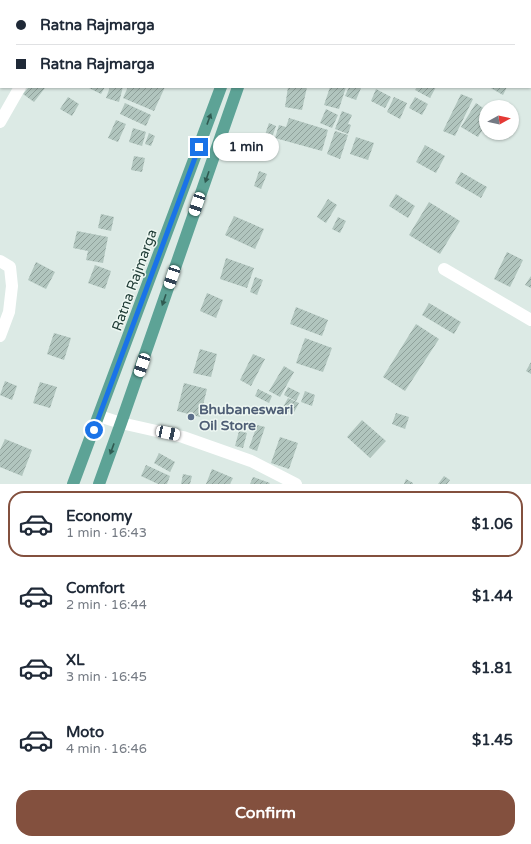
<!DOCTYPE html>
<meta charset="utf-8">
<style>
:root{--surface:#fff;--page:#f2f2f3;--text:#1f2937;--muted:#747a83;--line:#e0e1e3;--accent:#83503e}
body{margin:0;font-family:"Varela Round",sans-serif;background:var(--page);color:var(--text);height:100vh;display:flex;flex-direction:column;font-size:15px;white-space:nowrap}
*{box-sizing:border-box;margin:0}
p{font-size:13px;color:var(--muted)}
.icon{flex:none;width:22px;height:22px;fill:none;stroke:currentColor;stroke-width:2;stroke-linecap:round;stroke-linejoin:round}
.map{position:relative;height:484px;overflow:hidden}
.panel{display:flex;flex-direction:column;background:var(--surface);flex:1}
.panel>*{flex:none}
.hud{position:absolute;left:0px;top:0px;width:531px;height:88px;box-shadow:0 1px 3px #0004;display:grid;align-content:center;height:88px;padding:0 16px;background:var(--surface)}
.needle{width:26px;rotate:82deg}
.fabs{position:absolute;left:479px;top:100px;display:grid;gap:8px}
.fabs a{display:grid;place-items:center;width:40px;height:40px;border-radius:50%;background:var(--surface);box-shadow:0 1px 3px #0004;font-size:20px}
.end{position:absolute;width:18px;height:18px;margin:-9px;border:5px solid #1a73e8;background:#fff;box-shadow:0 0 0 2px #fff}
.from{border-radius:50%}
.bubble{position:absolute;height:28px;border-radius:14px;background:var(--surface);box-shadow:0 1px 3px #0004;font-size:13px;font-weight:800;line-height:28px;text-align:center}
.car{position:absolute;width:12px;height:24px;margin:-12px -6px;border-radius:5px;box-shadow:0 0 3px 1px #0007;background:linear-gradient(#fff 24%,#345 0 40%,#fff 0 76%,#345 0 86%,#fff 0)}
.hud b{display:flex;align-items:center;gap:14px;height:38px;font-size:15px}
.hud b+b{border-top:1px solid var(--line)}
.hud i{width:10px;height:10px;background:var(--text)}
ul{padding:7px 0 0;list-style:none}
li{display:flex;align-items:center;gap:12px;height:66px;margin:0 8px 6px;padding:0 8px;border:2px solid transparent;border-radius:16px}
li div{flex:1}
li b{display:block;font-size:15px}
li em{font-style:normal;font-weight:800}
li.active{border-color:var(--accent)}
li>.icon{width:36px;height:36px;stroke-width:1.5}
.button{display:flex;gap:8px;margin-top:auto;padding:8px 16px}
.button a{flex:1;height:46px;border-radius:16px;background:var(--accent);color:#fff;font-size:16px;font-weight:800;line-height:46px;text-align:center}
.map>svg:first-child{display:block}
.building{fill:url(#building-hatch)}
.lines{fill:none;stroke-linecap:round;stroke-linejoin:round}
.street{stroke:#fff;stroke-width:12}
.primary{stroke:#5da396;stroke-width:12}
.oneway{fill:#305a51}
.route{stroke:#1a73e8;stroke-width:5}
.service-dot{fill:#5c6f8a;stroke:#edf7f2;stroke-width:1.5}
.labels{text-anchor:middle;stroke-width:3;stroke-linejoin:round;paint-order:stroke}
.street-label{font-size:14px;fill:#1d3a34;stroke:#edf7f2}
.service-label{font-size:14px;font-weight:bold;fill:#4e5e75;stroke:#edf7f2;text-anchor:start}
</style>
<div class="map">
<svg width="531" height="484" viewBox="0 0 531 484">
<defs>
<pattern id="building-hatch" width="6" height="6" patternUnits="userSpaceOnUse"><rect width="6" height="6" fill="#b1c5be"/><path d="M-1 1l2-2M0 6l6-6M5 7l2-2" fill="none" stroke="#8fa19b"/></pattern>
</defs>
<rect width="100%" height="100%" fill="#dceae5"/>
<path class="building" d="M29,87h15l1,1 -11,14 -11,-8z
M87,87h18l-4,7z
M110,87h13l-4,15 -13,-4z
M128,87h37l-11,24 -31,-13z
M288,87h19l-5,23 -17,-3z
M330,87h16l-7,22 -15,-4z
M349,87l12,1 -5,12 -11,-4z
M417,87h19l-6,11 -15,-8z
M489,87h18l-4,8z
M376,89l15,8 -6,11 -14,-7z
M461,94l12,5 -18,37 -12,-5z
M68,97l11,7 -7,12 -12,-7z
M394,97l13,6 -7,16 -13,-7z
M415,97l13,7 -6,11 -13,-7z
M125,103l26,12 -5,11 -26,-12z
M476,103l10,7v14l-8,13 -17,-10z
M326,109l12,6 -6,13 -12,-5z
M342,111l10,4 -4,9 3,1 -3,9 -13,-5z
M289,118l39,12 -6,21 -47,-13 4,-13 7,2z
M116,120l10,4 -8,18 -10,-4z
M269,123l7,3 -7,20 -7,-2z
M133,128l13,4 -4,14 -13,-4z
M335,131l13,4 -8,24 -13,-5z
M149,133l6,3 -4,10 -6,-2z
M356,137l18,6 -6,17 -18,-6z
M425,145l20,11 -9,17 -20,-11z
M134,156l11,2 -3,14 -11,-2z
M259,171l8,3 -6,15 -7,-3z
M461,172l26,15 -6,11 -26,-15z
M396,194l19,12 -7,12 -19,-12z
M328,199l9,6 -11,18 -9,-6z
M429,202l31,19 -20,33 -31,-19z
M101,214l13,3 -3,14 -13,-3z
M234,216l30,13 -9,20 -30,-14z
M338,217l8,4 -6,12 -8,-4z
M77,231l31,6 -5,26 -17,-3 2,-9 -15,-3z
M507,252l16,8 -13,27 -16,-8z
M226,258l28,10 -7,20 -27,-9z
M36,262l19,10 -9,17 -18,-9z
M95,265l16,6 -6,18 -17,-6z
M531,276v12l-6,-3z
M255,277l8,3 -6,15 -7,-3z
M207,293l16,7 -7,18 -16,-7z
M429,303l32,19 -7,12 -32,-19z
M296,307l32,13 -6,16 -32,-12z
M416,324l23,15 -34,52 -22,-14z
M54,333l17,5 -7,22 -17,-6z
M305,338l27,10 -9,24 -27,-9z
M200,349l17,5 -6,23 -18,-4z
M253,354l12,5 -14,27 -11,-6z
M531,362v12l-5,-3z
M284,366l10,6 -14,25 -11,-6z
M5,381l12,5 -5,14 -12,-5z
M40,382l17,5 -7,21 -17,-5z
M184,383l23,6 -7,28 -23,-6z
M288,387l12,6 -4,8 -12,-6z
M258,389l14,7 -3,7 -14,-7z
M305,391l10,4 -3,11 -11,-4z
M288,398l11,5 -6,11 -11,-5z
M396,413l13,4 -4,12 -13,-5z
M362,420l24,21 -16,17 -23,-21z
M257,425l8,2 -8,24 -8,-3z
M239,431l8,2 -4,15 -8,-2z
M280,437l18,6 -9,26 -18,-6z
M5,439l27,11 -10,26 -22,-9v-17z
M159,453l16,9 -5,10 -16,-9z
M146,465l24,11 -3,8h-9l-17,-8z
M212,469l21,9 -3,6h-24z
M183,474l9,2 -2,8h-9z
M444,476l6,4 -3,4h-9z
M253,477l17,6 -1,1h-19z
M406,479l7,4v1h-9z"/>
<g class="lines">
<path class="street" d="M97,0l2,1
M133,0l1,1
M63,1v-1
M0,122l20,-35
M0,261l10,6 2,19 -3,26 -9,24
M444,269l87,51
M99,416l22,7 62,14 68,24 45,23"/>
<path class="primary" d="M250,1v-1
M268,1v-1
M73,484l148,-397
M99,484l22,-61 117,-336"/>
</g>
<defs><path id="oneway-solid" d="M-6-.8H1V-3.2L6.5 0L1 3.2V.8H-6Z"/></defs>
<g class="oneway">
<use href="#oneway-solid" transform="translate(209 119) rotate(-70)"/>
<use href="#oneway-solid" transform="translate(207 177) rotate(109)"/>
<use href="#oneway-solid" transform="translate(164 300) rotate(109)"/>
<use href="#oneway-solid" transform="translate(112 449) rotate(110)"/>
</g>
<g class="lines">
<path class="route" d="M94,430l105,-283"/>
</g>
<circle class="service-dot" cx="191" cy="417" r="4"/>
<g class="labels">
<g class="street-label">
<text transform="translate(134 280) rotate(-70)" y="5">Ratna Rajmarga</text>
</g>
<g class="service-label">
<text x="199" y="414">Bhubaneswari<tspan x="199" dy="16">Oil Store</tspan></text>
</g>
</g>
</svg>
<div class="fabs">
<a><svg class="needle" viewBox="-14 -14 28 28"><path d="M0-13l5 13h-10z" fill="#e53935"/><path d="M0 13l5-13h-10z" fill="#747a83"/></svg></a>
</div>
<i class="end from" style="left:94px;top:430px"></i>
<i class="end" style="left:199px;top:147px"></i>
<div class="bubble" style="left:213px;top:133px;width:66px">1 min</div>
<i class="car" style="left:197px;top:204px;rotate:199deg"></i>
<i class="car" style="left:172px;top:277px;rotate:199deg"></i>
<i class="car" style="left:142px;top:365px;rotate:199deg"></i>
<i class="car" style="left:168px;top:433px;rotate:102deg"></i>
<div class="hud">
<b><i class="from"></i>Ratna Rajmarga</b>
<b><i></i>Ratna Rajmarga</b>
</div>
</div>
<section class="panel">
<ul>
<li class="active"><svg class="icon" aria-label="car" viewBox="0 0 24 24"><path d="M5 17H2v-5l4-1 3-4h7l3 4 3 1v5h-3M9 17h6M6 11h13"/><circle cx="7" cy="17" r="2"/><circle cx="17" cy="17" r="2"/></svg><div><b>Economy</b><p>1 min · 16:43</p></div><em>$1.06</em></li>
<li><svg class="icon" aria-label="car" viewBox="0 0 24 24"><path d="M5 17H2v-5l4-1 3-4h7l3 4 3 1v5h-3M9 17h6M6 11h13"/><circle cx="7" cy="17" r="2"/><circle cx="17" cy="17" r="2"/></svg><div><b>Comfort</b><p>2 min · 16:44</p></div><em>$1.44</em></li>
<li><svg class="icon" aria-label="car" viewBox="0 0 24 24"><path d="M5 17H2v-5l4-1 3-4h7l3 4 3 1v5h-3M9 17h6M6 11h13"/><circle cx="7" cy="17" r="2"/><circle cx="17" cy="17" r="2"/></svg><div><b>XL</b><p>3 min · 16:45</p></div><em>$1.81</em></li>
<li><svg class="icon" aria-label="car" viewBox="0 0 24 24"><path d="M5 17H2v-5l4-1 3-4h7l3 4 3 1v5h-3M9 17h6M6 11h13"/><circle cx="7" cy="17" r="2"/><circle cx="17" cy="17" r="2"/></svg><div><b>Moto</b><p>4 min · 16:46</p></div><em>$1.45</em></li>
</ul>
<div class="button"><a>Confirm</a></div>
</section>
